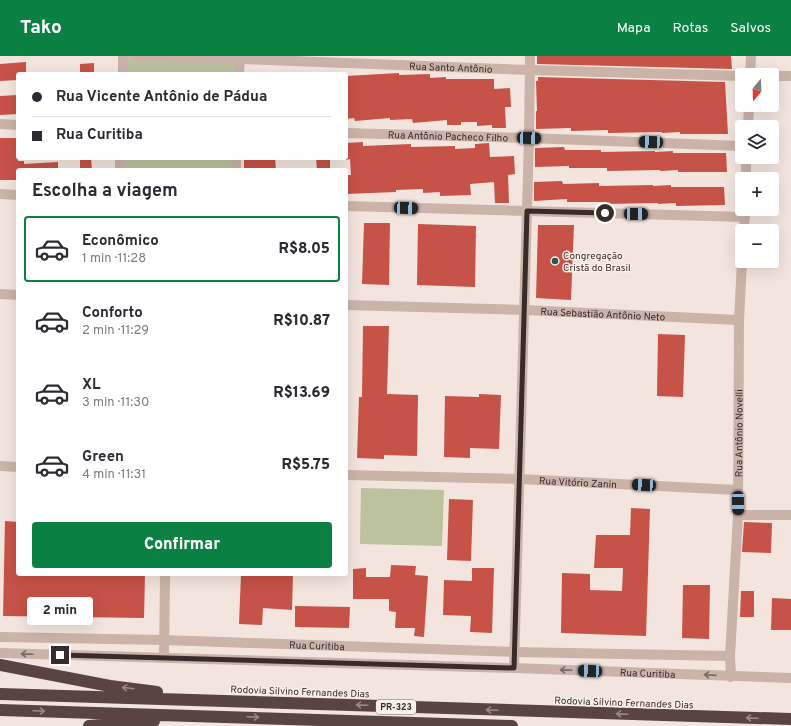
<!DOCTYPE html>
<html lang="pt">
<meta charset="utf-8">
<style>
:root{--surface:#fff;--page:#f7f7f7;--text:#2b2b33;--muted:#7c7c81;--line:#e1e1e2;--accent:#0b8043}
body{margin:0;font-family:Overpass,sans-serif;background:var(--page);color:var(--text);height:100vh;display:flex;flex-direction:column;font-size:15px;white-space:nowrap}
*{box-sizing:border-box;margin:0}
p{font-size:13px;color:var(--muted)}
.icon{flex:none;width:22px;height:22px;fill:none;stroke:currentColor;stroke-width:2;stroke-linecap:round;stroke-linejoin:round}
.map{position:relative;flex:1;overflow:hidden}
.details{position:absolute;left:16px;top:112px;width:332px;height:408px;display:flex;flex-direction:column;background:var(--surface);border-radius:4px;box-shadow:0 4px 16px #0002}
.details>*{flex:none}
.guide{position:absolute;left:16px;top:16px;width:332px;height:88px;border-radius:4px;box-shadow:0 4px 16px #0002;display:grid;align-content:center;height:88px;padding:0 16px;background:var(--surface)}
.needle{width:26px;rotate:199deg}
.tools{position:absolute;left:735px;top:12px;display:grid;gap:8px}
.tools a{display:grid;place-items:center;width:44px;height:44px;border-radius:4px;background:var(--surface);box-shadow:0 4px 16px #0002;font-size:20px}
.end{position:absolute;width:18px;height:18px;margin:-9px;border:5px solid #382b29;background:#fff;box-shadow:0 0 0 2px #fff}
.from{border-radius:50%}
.bubble{position:absolute;height:28px;border-radius:4px;background:var(--surface);box-shadow:0 4px 16px #0002;font-size:13px;font-weight:800;line-height:28px;text-align:center}
.car{position:absolute;width:12px;height:24px;margin:-12px -6px;border-radius:5px;box-shadow:0 0 3px 1px #0007;background:linear-gradient(#222 24%,#8ab4d8 0 40%,#222 0 76%,#8ab4d8 0 86%,#222 0)}
.guide b{display:flex;align-items:center;gap:14px;height:38px;font-size:15px}
.guide b+b{border-top:1px solid var(--line)}
.guide i{width:10px;height:10px;background:var(--text)}
ul{padding:0;list-style:none}
li{display:flex;align-items:center;gap:12px;height:66px;margin:0 8px 6px;padding:0 8px;border:2px solid transparent;border-radius:4px}
li div{flex:1}
li b{display:block;font-size:15px}
li em{font-style:normal;font-weight:800}
li.current{border-color:var(--accent)}
li>.icon{width:36px;height:36px;stroke-width:1.5}
h2{padding:0 16px;font-size:18px;line-height:48px}
.cta{display:flex;gap:8px;margin-top:auto;padding:8px 16px}
.cta a{flex:1;height:46px;border-radius:4px;background:var(--accent);color:#fff;font-size:16px;font-weight:800;line-height:46px;text-align:center}
header{display:flex;align-items:center;gap:24px;box-sizing:border-box;height:56px;padding:0 20px;background:var(--accent);color:#fff}
header strong{font-size:19px}
nav{display:flex;gap:22px;margin-inline-start:auto;font-size:14px}
.map>svg:first-child{display:block}
.green{fill:#bbc29d}
.building{fill:#c75247}
.lines{fill:none;stroke-linecap:round;stroke-linejoin:round}
.minor{stroke:#cbb3a9;stroke-width:10}
.highway{stroke:#594440;stroke-width:12}
.oneway{stroke:#7a6863}
.oneway2{stroke:#998984}
.route{stroke:#382b29;stroke-width:5}
.poi-dot{fill:#1e5a55;stroke:#faf0ea;stroke-width:1.5}
.labels{text-anchor:middle;stroke-width:3;stroke-linejoin:round;paint-order:stroke}
.shield{fill:#faf0ea;stroke:#726663;stroke-width:1}
.shield-label{font-size:9px;font-weight:bold;fill:#382b29}
.street-label{font-size:10px;fill:#382b29;stroke:#faf0ea}
.poi-label{font-size:10px;fill:#382b29;stroke:#faf0ea;text-anchor:start}
</style>
<header>
<strong>Tako</strong>
<nav><a>Mapa</a><a>Rotas</a><a>Salvos</a></nav>
</header>
<div class="map">
<svg width="791" height="670" viewBox="0 0 791 670">
<rect width="100%" height="100%" fill="#f3e5dd"/>
<path class="green" d="M123,0l117,3 -1,15h-116z
M120,102h116v12h-116z
M361,432l83,2 -2,56 -82,-2z"/>
<path class="building" d="M537,0h194l1,13 -195,-5z
M26,6v12h-8v6l-18,1v-17z
M94,7v11h-14v-10z
M399,17v2l31,-1v4l16,-1v2h48v10l16,-1 1,19h-6l1,21h-14v-3l-15,1v-4h-16v3h-14v-5l-34,3 -1,-4 -22,1v-2l-35,3 -1,-3 -8,1v-43z
M538,21l187,5 3,52h-48v-2l-18,1v-1l-54,1v-3l-37,1v-3l-35,1v-18h1l-1,-30h2z
M18,39v19l-18,1v-19z
M0,82h18v23h6v3l34,-2v8h-40v10h-18z
M363,86v4l48,-2v3l44,-1v3l20,-1v-4l14,-1 1,14 24,-1 1,18 -7,1 1,28h-14l-1,-21 -24,2 1,11 -31,1v-4l-17,1v-4l-27,1v2l-50,2v-19h5l-1,-16 -4,1v-17z
M564,91l1,3h36v2l54,-1v1l18,-1v2h53l1,19h-49v-2l-18,1v-1l-53,1v-3h-38v-2l-34,1v-19z
M80,102h11l1,12h-12z
M244,102h31l1,12h-32z
M316,102h14v12h-13z
M562,125l1,3 36,-1v3l54,-1v1l18,-1v2h53l1,18 -49,1v-3l-18,1v-1l-53,1v-2h-38v-3l-33,2v-19z
M364,167h26l-1,62 -27,-1z
M418,168l58,2 -1,61 -58,-2z
M538,169h36l-3,75 -35,-2z
M363,270h26l-2,68 31,1 -1,61 -33,-1v4l-27,-1 2,-61h3z
M658,278l27,1 -2,62 -26,-1z
M479,338l22,1 -2,54 -29,-1v10l-26,-1 1,-61 34,1z
M449,443l24,1 -2,61 -24,-1z
M631,452l19,1 -4,127 -85,-3 1,-60 28,1v16l32,1 1,-23h-29l2,-33h34z
M5,465l13,1v52h127l-1,44 -141,-2z
M744,466l28,1 -1,30 -29,-1z
M391,509l25,1 -1,9 13,1 -4,61 -10,-1 1,-8h-20l1,-16 -7,-1v-12h-36v-30l13,-1v9h24z
M472,512h22l-2,65 -22,-1 1,-16 -28,-1 1,-35 28,1z
M241,518h52l-1,36 -29,-2 -1,17 -23,-1z
M683,529h27l-1,54 -27,-1z
M741,535h13v26h-14z
M772,542l19,1v31h-20z
M295,550l55,1 -1,21 -54,-1z"/>
<g class="lines">
<g class="minor">
<path id="s1" d="M135,0l105,3 289,11 213,6"/>
<path d="M123,18v-18"/>
<path d="M239,18l1,-15"/>
<path d="M750,19l1,-19"/>
<path d="M772,20h19"/>
<path d="M0,68l18,1"/>
<path d="M748,71l1,-22"/>
<path id="s2" d="M346,77l183,5 213,8"/>
<path d="M120,114v-12"/>
<path d="M236,114v-12"/>
<path d="M746,123v-22"/>
<path d="M0,138l18,1"/>
<path d="M346,150l399,11"/>
<path d="M744,175l1,-22"/>
<path d="M0,238l18,1"/>
<path id="s3" d="M346,249l178,5 215,10"/>
<path d="M0,410l18,1"/>
<path id="s4" d="M346,419l173,4 218,11"/>
<path d="M738,459h53"/>
<path id="s5" d="M0,581l164,3 350,12 216,4"/>
<path id="s6" d="M0,597l514,15 277,10"/>
<path d="M164,602l1,-84"/>
<path d="M514,612l15,-530 1,-82"/>
<path id="s7" d="M731,621l-1,-21 8,-141 1,-195 3,-59"/>
</g>
<path class="highway" d="M0,609l110,21 47,6
M0,638l791,25
M0,654l512,16
M89,670l65,-5"/>
</g>
<defs><path id="oneway-shaft" d="M-6 0H5M1.5-3L5.5 0L1.5 3" fill="none" stroke-width="1.6" stroke-linecap="round" stroke-linejoin="round"/></defs>
<g class="oneway">
<use href="#oneway-shaft" transform="translate(27 598) rotate(-178)"/>
<use href="#oneway-shaft" transform="translate(566 614) rotate(-178)"/>
<use href="#oneway-shaft" transform="translate(710 619) rotate(-176)"/>
</g>
<g class="oneway2">
<use href="#oneway-shaft" transform="translate(128 632) rotate(-173)"/>
<use href="#oneway-shaft" transform="translate(362 649) rotate(-178)"/>
<use href="#oneway-shaft" transform="translate(492 654) rotate(-178)"/>
<use href="#oneway-shaft" transform="translate(39 655) rotate(2)"/>
<use href="#oneway-shaft" transform="translate(622 658) rotate(-178)"/>
<use href="#oneway-shaft" transform="translate(253 661) rotate(2)"/>
<use href="#oneway-shaft" transform="translate(752 662) rotate(-178)"/>
</g>
<g class="lines">
<path class="route" d="M60,599l454,13 13,-457 78,2"/>
</g>
<circle class="poi-dot" cx="555" cy="205" r="4"/>
<g class="labels">
<rect class="shield" x="376" y="644" width="40" height="14" rx="3"/>
<g class="shield-label">
<text x="396" y="654">PR-323</text>
</g>
<g class="street-label">
<text dy="4" stroke="none"><textPath href="#s1" startOffset="316">Rua Santo Antônio</textPath></text>
<text dy="4" stroke="none"><textPath href="#s2" startOffset="102">Rua Antônio Pacheco Filho</textPath></text>
<text dy="4" stroke="none"><textPath href="#s3" startOffset="257">Rua Sebastião Antônio Neto</textPath></text>
<text dy="4" stroke="none"><textPath href="#s7" startOffset="244">Rua Antônio Novelli</textPath></text>
<text dy="4" stroke="none"><textPath href="#s4" startOffset="232">Rua Vitório Zanin</textPath></text>
<text dy="4" stroke="none"><textPath href="#s5" startOffset="317">Rua Curitiba</textPath></text>
<text dy="4" stroke="none"><textPath href="#s6" startOffset="648">Rua Curitiba</textPath></text>
<text transform="translate(300 635) rotate(2)" y="4">Rodovia Silvino Fernandes Dias</text>
<text transform="translate(624 646) rotate(2)" y="4">Rodovia Silvino Fernandes Dias</text>
</g>
<g class="poi-label">
<text x="563" y="203">Congregação<tspan x="563" dy="12">Cristã do Brasil</tspan></text>
</g>
</g>
</svg>
<div class="tools">
<a><svg class="needle" viewBox="-14 -14 28 28"><path d="M0-13l5 13h-10z" fill="#e53935"/><path d="M0 13l5-13h-10z" fill="#7c7c81"/></svg></a>
<a><svg class="icon" aria-label="layers" viewBox="0 0 24 24"><path d="M12 4l9 5-9 5-9-5zM3 14l9 5 9-5"/></svg></a>
<a>+</a>
<a>−</a>
</div>
<i class="end from" style="left:605px;top:157px"></i>
<i class="end" style="left:60px;top:599px"></i>
<div class="bubble" style="left:27px;top:541px;width:66px">2 min</div>
<i class="car" style="left:529px;top:82px;rotate:92deg"></i>
<i class="car" style="left:651px;top:86px;rotate:272deg"></i>
<i class="car" style="left:406px;top:152px;rotate:92deg"></i>
<i class="car" style="left:636px;top:158px;rotate:91deg"></i>
<i class="car" style="left:644px;top:429px;rotate:273deg"></i>
<i class="car" style="left:738px;top:447px;rotate:179deg"></i>
<i class="car" style="left:590px;top:615px;rotate:272deg"></i>
<div class="guide">
<b><i class="from"></i>Rua Vicente Antônio de Pádua</b>
<b><i></i>Rua Curitiba</b>
</div>
<section class="details">
<h2>Escolha a viagem</h2>
<ul>
<li class="current"><svg class="icon" aria-label="car" viewBox="0 0 24 24"><path d="M5 17H2v-5l4-1 3-4h7l3 4 3 1v5h-3M9 17h6M6 11h13"/><circle cx="7" cy="17" r="2"/><circle cx="17" cy="17" r="2"/></svg><div><b>Econômico</b><p>1 min · 11:28</p></div><em>R$8.05</em></li>
<li><svg class="icon" aria-label="car" viewBox="0 0 24 24"><path d="M5 17H2v-5l4-1 3-4h7l3 4 3 1v5h-3M9 17h6M6 11h13"/><circle cx="7" cy="17" r="2"/><circle cx="17" cy="17" r="2"/></svg><div><b>Conforto</b><p>2 min · 11:29</p></div><em>R$10.87</em></li>
<li><svg class="icon" aria-label="car" viewBox="0 0 24 24"><path d="M5 17H2v-5l4-1 3-4h7l3 4 3 1v5h-3M9 17h6M6 11h13"/><circle cx="7" cy="17" r="2"/><circle cx="17" cy="17" r="2"/></svg><div><b>XL</b><p>3 min · 11:30</p></div><em>R$13.69</em></li>
<li><svg class="icon" aria-label="car" viewBox="0 0 24 24"><path d="M5 17H2v-5l4-1 3-4h7l3 4 3 1v5h-3M9 17h6M6 11h13"/><circle cx="7" cy="17" r="2"/><circle cx="17" cy="17" r="2"/></svg><div><b>Green</b><p>4 min · 11:31</p></div><em>R$5.75</em></li>
</ul>
<div class="cta"><a>Confirmar</a></div>
</section>
</div>
